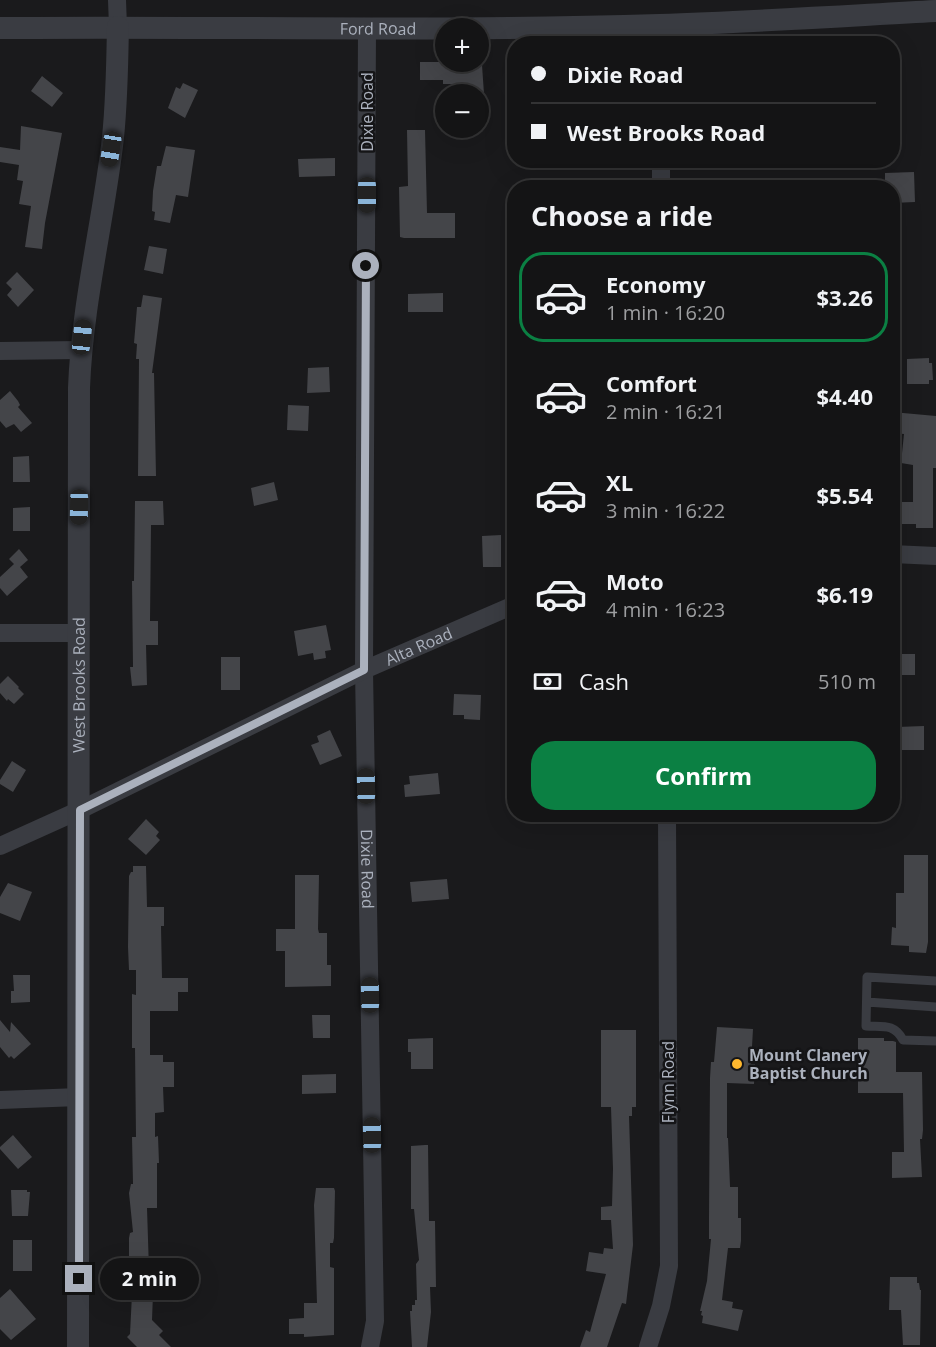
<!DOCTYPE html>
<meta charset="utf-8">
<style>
:root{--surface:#141415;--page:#1d1d1e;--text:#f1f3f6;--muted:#9d9ea0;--line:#333334;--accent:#0b8043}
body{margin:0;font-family:"Open Sans",sans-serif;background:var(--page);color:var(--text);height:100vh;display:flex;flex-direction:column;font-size:22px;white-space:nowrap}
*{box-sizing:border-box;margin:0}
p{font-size:20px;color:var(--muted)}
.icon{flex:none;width:33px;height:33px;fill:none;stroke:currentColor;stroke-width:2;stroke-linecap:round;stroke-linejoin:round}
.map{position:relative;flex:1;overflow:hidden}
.sheet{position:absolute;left:507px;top:180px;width:393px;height:642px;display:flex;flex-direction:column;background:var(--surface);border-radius:24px;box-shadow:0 6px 24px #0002,0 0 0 2px var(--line)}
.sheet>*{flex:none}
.banner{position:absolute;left:507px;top:36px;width:393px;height:132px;border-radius:24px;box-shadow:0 6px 24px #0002,0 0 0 2px var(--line);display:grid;align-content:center;height:132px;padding:0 24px;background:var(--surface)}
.tools{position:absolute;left:435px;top:18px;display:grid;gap:12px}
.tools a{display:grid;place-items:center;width:54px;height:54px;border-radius:50%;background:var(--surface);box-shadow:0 6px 24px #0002,0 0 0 2px var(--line);font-size:30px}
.end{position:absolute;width:27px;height:27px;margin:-14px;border:8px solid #abb1bd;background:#111;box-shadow:0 0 0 3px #111}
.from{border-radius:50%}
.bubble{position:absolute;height:42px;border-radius:21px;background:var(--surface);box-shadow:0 6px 24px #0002,0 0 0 2px var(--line);font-size:20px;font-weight:700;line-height:42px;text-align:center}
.car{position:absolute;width:18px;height:36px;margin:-18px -9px;border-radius:8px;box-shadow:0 0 4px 2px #0007;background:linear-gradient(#222 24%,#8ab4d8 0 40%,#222 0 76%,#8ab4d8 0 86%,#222 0)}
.banner b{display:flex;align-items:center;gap:21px;height:57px;font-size:22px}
.banner b+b{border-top:2px solid var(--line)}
.banner i{width:15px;height:15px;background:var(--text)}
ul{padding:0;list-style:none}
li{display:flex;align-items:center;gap:18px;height:90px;margin:0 12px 9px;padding:0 12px;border:3px solid transparent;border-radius:24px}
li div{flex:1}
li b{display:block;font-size:22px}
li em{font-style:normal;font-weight:700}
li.selected{border-color:var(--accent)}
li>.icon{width:54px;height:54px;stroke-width:1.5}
h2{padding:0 24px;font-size:27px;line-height:72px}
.pay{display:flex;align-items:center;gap:15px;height:66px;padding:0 24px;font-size:22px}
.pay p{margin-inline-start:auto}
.button{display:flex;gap:12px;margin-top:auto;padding:12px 24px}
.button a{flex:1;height:69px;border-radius:24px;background:var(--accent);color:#fff;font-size:24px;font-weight:700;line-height:69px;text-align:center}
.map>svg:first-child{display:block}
.building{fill:#444549}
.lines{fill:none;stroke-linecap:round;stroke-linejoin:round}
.service{stroke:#3a3c42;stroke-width:9}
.minor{stroke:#3a3c42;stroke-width:18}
.tertiary{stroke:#3a3c42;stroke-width:22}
.route{stroke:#abb1bd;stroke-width:8}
.poi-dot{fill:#ffb82f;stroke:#151517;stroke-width:2}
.labels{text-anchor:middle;stroke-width:5;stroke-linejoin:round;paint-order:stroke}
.street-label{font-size:16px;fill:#abb1bd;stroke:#151517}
.poi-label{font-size:16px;font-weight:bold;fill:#abb1bd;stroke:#151517;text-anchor:start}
</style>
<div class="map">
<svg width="936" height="1347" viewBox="0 0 936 1347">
<rect width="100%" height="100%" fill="#1a1a1c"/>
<path class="building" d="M420,62h30l1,3h31l2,29h-19v-10h-22v-4h-23z
M42,76l21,17 -11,14 -21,-16z
M183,83l15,7 -13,28 -17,-10 8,-21 4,2z
M21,126l41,7 -17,90 -3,26 -17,-2 6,-41 -12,-2 4,-23 -6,-1 2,-15 -19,-3v-15l20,3z
M407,130h18l2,83h28v25h-51l-4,-1 -1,-50 9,-1z
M166,146l29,4 -7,47 -12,-2 -6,28 -16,-3 1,-8 -3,-1 1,-20 4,-25h4z
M335,158v18l-36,1 -1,-18z
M914,172l1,30 -23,1v-15h-7v-15z
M149,246l18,3 -4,25 -19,-4z
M17,272l17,18 -16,17 -11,-12 5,-6 -6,-6z
M443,293v19h-35v-18z
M143,295l19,3 -10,75h2l2,103h-18l1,-117h-3l1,-15 -3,-1 3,-36h4z
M929,358v5h3l1,17h-4v4h-22v-25z
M329,367l1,25 -23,1 1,-25z
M10,391l8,10 2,4 -2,2 14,16 -11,9 -7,-8 -8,4 -6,-7v-21z
M288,405l21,1 -1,25 -21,-1z
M892,412l44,4v52h-3v60h-17v-4h-23v-22h20v-37l-12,-2 3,-29 -12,-1z
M29,456l1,26h-17v-25z
M274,482l4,18 -24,6 -3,-18z
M135,501h28l1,24h-13l-1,96h8v24h-12l1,40 -15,1 -2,-19h3l-1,-86h2z
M30,507v24h-17v-23z
M501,535v32h-18l-1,-31z
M19,549l9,11 -8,7 8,10 -21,19 -7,-8v-11l14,-13 -5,-5z
M326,625l5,25 -6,1 1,7 -12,2 -1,-7 -15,3 -4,-25z
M892,654h23v21h-23z
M221,657h19v33h-19z
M8,676l11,11 -1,1 6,6 -10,10 -6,-5 -1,2 -7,-8v-9z
M454,694l27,1 -1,25 -16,-1v-4h-11z
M924,726v24h-28l1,-23z
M330,730l12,26 -22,9 -9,-20 8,-3 -2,-6z
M12,761l14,9 -13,22 -13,-8v-4z
M438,773l2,21 -35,3 -1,-12 6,-1 -1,-8z
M146,819l13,13 -3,4 4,4 -14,15 -18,-16z
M904,855h24v87l-2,11 -17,-1v-6l-18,-1 1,-18 4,1v-35h8z
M133,866h13l1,41h17v19h-3l1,52h26v14h-10v19h-28v44h13v7h11v25h-11l1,25 -9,1v24l3,-1 1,27h-2v45h-10l2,62h9v24h-5l-1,26 11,11 -4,4 12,12h-34l-10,-10 3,-3 2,-40 -3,1v-57l1,-5 3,-1 -4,-39 2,-9h2l-1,-47h4l-1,-89h-3v-54l4,1v-25h-7l-1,-23 1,-71 2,-4h2z
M295,875h24l-1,54 1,4h8v32h4v21l-46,1v-36h-9v-22h19z
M447,879l2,20 -37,3 -2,-20z
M8,883l24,9 -12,29 -20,-8v-16z
M13,975h17v27l-19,1v-12h3z
M312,1015h18v23h-17z
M0,1020l10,12 1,-10 20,22 -17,15 -3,-3 -2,2 -9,-11z
M717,1027l36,2 -2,35h4l-1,20 -27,-1v55h1l2,48v1h8v31h3v23l-1,7h-12l-6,52 11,2 -1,6 11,2 -5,21 -36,-8 1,-7 -2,-1 1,-4h-2l7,-30 4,-42h-2v-23l1,-138 1,-16h3z
M601,1030h35v77h-4v9h-3l4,129 -7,59 -4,-1 -15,44h-27l6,-17 4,2 16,-58 -20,-3 3,-19 14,2 1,-6 9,1 -2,-29h-10v-13l11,-1 1,-37 -2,-62h-10z
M433,1038v31h-22v-17h-3v-13z
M858,1038h26v3h9l3,1v30h26l1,58 -1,9h-2l2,38 -30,1v-26h12l-1,-59h-45z
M336,1074v19l-34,1v-19z
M13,1135l19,22 -14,12 -18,-20v-2z
M425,1145h3l1,76h6l1,66h-6l1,25 -4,35h-15l-2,-36h2v-6h3v-5h2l-1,-36 3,-4 -5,-51h-3v-63z
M316,1188h18l1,3 -1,47 -1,5h-3v24l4,1v67l-30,2v-3h-15v-15l15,-1v-15h13l-3,-98z
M11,1190h16v2h3l-2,24h-16z
M13,1240h19v31h-19z
M890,1277h27v6h2l1,7h1l-1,55h-17l-2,-35h-12z
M10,1289l26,30 -25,21 -11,-11v-31z"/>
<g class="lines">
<path class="service" d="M936,981l-69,-4 -1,49c17,1 28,-3 37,14l33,1
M867,1002l69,5"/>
<g class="minor">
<path d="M117,0l1,27"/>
<path d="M659,25v19"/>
<path id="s1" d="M367,29l-3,641 11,651 -5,26"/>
<path d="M661,160v28"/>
<path d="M0,351l80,-1"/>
<path d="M892,554l44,2"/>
<path d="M0,633h77"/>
<path id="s2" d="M0,846l80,-36 284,-140 150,-65"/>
<path d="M0,1100l79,-3"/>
<path d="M648,1347l13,-41 8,-40 -2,-452"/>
</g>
<g class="tertiary">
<path id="s3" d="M0,28c220,-2 439,4 659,-3 92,-3 185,-9 277,-14"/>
<path id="s4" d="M78,1347l1,-959c3,-82 23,-161 33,-242 5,-40 5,-79 6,-119"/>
</g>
</g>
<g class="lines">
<path class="route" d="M79,1279l1,-469 284,-140 2,-404"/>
</g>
<circle class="poi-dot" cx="737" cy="1064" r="6"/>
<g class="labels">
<g class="street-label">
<text dy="6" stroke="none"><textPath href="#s3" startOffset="378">Ford Road</textPath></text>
<text transform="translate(367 112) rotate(-90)" y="6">Dixie Road</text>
<text dy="6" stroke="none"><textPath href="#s2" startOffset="464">Alta Road</textPath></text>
<text dy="6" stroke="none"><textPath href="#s4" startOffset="662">West Brooks Road</textPath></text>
<text dy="6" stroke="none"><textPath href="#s1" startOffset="840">Dixie Road</textPath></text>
<text transform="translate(668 1082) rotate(-90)" y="6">Flynn Road</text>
</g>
<g class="poi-label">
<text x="749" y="1061">Mount Clanery<tspan x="749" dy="18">Baptist Church</tspan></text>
</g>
</g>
</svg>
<div class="tools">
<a>+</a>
<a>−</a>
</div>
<i class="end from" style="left:366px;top:266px"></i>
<i class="end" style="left:79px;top:1279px"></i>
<div class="bubble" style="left:100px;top:1258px;width:99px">2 min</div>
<i class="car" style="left:111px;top:149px;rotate:189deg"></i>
<i class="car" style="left:367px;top:195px;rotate:180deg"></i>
<i class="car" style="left:82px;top:337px;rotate:6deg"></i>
<i class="car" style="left:79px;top:507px;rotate:181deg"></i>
<i class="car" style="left:366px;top:786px;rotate:359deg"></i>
<i class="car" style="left:370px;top:995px;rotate:359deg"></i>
<i class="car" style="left:372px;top:1135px;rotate:359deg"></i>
<div class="banner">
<b><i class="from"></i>Dixie Road</b>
<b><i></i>West Brooks Road</b>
</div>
<section class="sheet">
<h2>Choose a ride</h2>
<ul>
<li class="selected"><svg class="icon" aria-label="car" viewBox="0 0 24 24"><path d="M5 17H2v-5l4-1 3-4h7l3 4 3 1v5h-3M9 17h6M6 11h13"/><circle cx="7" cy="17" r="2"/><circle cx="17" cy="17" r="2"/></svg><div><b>Economy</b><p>1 min · 16:20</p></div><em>$3.26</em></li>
<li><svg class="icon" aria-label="car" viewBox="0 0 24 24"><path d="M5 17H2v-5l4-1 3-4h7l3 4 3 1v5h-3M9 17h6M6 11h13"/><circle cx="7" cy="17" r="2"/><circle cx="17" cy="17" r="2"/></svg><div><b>Comfort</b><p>2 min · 16:21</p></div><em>$4.40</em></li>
<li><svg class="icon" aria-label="car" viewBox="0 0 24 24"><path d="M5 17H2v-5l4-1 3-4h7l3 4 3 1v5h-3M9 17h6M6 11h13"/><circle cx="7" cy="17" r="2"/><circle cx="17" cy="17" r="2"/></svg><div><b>XL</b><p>3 min · 16:22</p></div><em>$5.54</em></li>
<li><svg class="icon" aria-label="car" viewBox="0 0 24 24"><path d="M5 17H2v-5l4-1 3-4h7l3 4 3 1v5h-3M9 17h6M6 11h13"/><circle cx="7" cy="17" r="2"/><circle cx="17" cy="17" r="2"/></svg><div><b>Moto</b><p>4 min · 16:23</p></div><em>$6.19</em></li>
</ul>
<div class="pay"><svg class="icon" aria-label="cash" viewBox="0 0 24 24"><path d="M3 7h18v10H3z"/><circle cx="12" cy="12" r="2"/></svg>Cash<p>510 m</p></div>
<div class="button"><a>Confirm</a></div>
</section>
</div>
